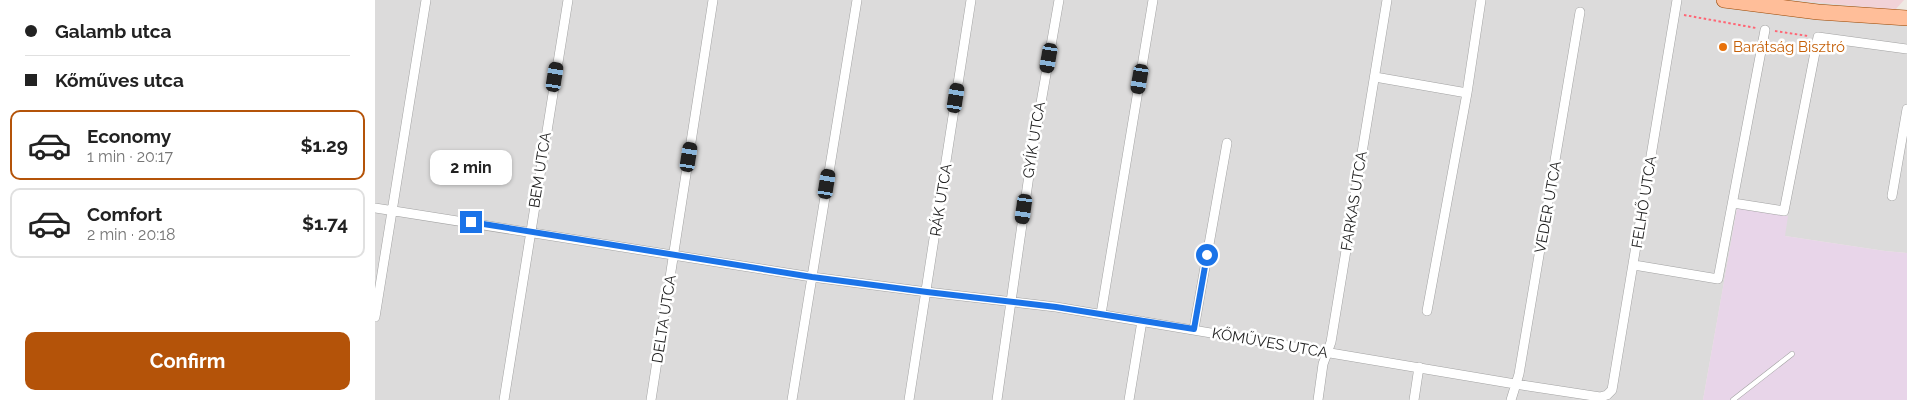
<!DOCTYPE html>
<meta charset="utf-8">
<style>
:root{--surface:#fff;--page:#f2f2f2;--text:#222;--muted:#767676;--line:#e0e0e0;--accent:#b45309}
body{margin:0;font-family:Raleway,sans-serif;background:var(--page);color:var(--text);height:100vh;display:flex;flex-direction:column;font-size:19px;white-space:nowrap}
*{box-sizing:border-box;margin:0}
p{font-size:16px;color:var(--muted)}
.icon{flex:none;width:28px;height:28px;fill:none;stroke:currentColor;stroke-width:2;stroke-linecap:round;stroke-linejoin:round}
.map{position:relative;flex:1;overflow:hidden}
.side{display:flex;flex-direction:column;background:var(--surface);width:375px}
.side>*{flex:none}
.banner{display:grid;align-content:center;height:110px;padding:0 25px;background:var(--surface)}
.end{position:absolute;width:22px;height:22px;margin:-11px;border:6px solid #1a73e8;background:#fff;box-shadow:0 0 0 2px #fff}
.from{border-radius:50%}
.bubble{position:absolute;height:35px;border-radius:10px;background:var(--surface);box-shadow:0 1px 4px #0004;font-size:16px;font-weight:700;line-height:35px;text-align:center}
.car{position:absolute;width:15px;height:30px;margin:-15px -8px;border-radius:6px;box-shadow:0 0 4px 1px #0007;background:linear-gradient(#222 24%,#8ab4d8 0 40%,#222 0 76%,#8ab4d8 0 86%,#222 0)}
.banner b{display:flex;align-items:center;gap:18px;height:48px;font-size:19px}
.banner b+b{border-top:1px solid var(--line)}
.banner i{width:12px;height:12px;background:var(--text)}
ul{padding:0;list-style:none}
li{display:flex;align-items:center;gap:15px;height:70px;margin:0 10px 8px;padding:0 15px;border:2px solid var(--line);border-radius:10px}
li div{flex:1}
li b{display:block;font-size:19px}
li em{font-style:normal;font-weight:700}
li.on{border-color:var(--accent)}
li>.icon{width:45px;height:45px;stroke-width:1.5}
.cta{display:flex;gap:10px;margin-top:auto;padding:10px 25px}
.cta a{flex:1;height:58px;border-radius:10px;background:var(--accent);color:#fff;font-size:20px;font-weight:700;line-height:58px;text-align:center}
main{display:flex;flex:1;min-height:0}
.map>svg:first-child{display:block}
.residential{fill:#dcdbdb}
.commercial{fill:#f1d2d7}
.industrial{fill:#e8d5e9}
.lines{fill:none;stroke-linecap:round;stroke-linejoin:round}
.service-casing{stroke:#a2a2a2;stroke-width:5.5}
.minor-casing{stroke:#a2a2a2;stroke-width:10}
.primary-casing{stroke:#984600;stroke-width:16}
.path{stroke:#ff6574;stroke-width:2;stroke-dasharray:2.5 2.5;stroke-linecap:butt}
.service{stroke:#fff;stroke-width:4.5}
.minor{stroke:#fff;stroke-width:9}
.primary{stroke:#ffbe99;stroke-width:15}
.route{stroke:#1a73e8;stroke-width:6}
.food-dot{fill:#e8710a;stroke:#fff;stroke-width:2}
.labels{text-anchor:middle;stroke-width:5;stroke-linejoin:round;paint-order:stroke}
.food-label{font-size:15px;fill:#c56008;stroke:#fff;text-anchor:start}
.street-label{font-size:15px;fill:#1e1e1e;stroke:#fff}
</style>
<main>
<section class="side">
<div class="banner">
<b><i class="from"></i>Galamb utca</b>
<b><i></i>Kőműves utca</b>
</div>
<ul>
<li class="on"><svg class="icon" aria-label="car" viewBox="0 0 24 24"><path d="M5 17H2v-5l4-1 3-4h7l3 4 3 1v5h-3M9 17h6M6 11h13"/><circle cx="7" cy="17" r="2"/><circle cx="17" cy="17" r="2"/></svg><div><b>Economy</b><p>1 min · 20:17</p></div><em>$1.29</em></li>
<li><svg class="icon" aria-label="car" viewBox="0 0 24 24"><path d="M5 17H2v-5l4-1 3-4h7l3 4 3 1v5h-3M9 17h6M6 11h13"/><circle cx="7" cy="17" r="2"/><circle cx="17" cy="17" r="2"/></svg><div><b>Comfort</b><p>2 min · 20:18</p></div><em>$1.74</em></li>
</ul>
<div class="cta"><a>Confirm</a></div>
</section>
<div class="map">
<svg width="1532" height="400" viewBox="0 0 1532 400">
<rect width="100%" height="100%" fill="#efe9e3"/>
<path class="residential" d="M0,0h1419l113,11v242l-22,-2 -100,-15 -48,-27 -34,191h-1328z"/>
<path class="commercial" d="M1419,0h110l-9,10z"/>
<path class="industrial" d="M1362,208l51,8 -3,20 100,15 22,2v147h-204z"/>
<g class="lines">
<g class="service-casing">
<path id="service" d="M1358,400l59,-46"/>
</g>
<g class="minor-casing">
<path id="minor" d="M1000,77l92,16
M1517,196l15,-87
M1358,203l51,8 34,-174 89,12
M0,208l437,69 115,15 129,15 459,77 85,13 7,-2 5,-5 65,-390
M1259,265l84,14 47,-249
M1052,311l40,-218 14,-93
M726,314l52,-314
M0,317l51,-317
M819,329l33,-186
M129,400l64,-400
M276,400l62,-400
M417,400l65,-400
M534,400l62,-400
M622,400l35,-246 27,-154
M754,400l13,-79
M943,400l5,-36 8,-22 56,-342
M1039,400l5,-33
M1136,400l8,-26 61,-362"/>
</g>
<g class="primary-casing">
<path id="primary" d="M1349,0l94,12 89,6"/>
</g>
<path class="path" d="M1309,15l72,13
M1400,31l33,5"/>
<use href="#service" class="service"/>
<use href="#minor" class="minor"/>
<use href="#primary" class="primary"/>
</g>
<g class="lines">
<path class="route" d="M96,222l341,55 115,15 129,15 138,22 13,-74"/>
</g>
<circle class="food-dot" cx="1348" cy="47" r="5"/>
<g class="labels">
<g class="food-label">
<text x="1358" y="52">Barátság Bisztró</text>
</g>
<g class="street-label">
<text transform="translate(659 140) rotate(-81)" y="5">GYÍK UTCA</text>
<text transform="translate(165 170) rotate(-81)" y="5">BEM UTCA</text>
<text transform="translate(566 200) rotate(-81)" y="5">RÁK UTCA</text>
<text transform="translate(979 201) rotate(-81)" y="5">FARKAS UTCA</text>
<text transform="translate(1269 202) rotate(-81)" y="5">FELHŐ UTCA</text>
<text transform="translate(1173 207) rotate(-80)" y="5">VEDER UTCA</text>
<text transform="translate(289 319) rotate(-81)" y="5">DELTA UTCA</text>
<text transform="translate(895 343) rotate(10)" y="5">KŐMŰVES UTCA</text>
</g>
</g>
</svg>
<i class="end from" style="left:832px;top:255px"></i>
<i class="end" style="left:96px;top:222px"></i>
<div class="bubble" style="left:55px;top:150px;width:82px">2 min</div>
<i class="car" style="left:674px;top:58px;rotate:190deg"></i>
<i class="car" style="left:180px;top:77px;rotate:9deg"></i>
<i class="car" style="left:765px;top:79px;rotate:190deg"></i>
<i class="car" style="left:581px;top:98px;rotate:9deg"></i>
<i class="car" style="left:314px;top:157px;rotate:9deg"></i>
<i class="car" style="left:452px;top:184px;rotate:9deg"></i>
<i class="car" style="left:649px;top:209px;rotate:188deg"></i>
</div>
</main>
